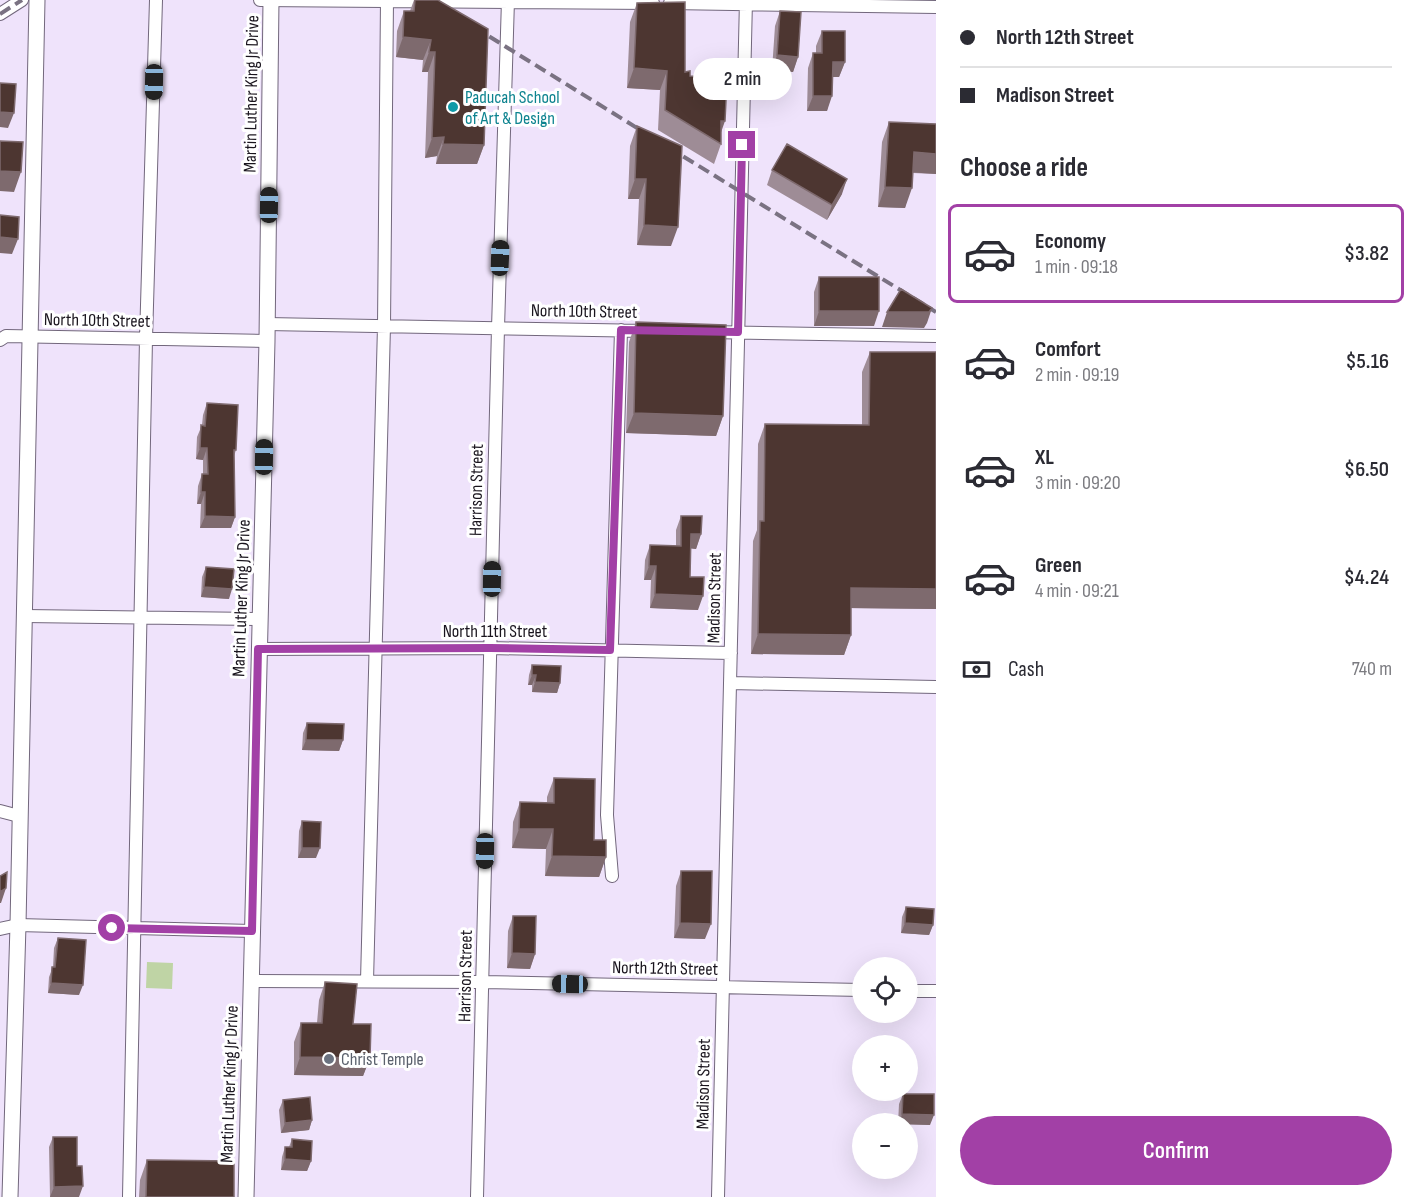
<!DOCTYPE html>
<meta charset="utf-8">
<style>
:root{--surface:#fff;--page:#f2f2f3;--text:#2b2b33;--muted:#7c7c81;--line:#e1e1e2;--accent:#a240a6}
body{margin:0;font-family:"Sofia Sans Condensed",sans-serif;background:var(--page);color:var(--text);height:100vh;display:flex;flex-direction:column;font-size:22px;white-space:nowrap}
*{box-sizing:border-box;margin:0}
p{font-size:20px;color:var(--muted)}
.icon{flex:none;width:33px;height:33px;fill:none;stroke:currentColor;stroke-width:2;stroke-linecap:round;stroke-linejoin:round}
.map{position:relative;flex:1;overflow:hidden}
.sheet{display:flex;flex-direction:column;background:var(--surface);width:480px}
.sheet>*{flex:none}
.banner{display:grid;align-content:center;height:132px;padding:0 24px;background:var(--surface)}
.fabs{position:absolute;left:852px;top:957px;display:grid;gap:12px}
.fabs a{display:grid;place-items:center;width:66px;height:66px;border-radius:50%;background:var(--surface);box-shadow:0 6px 24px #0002;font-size:30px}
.end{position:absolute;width:27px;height:27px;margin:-14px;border:8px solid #a240a6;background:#fff;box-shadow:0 0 0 3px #fff}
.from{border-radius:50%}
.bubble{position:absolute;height:42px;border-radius:21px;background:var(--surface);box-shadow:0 6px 24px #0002;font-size:20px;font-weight:600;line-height:42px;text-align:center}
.car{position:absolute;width:18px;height:36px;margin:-18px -9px;border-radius:8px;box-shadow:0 0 4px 2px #0007;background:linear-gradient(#222 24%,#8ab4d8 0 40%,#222 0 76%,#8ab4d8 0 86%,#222 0)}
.banner b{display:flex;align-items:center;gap:21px;height:57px;font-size:22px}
.banner b+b{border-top:2px solid var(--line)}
.banner i{width:15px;height:15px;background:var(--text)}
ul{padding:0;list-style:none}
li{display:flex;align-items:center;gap:18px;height:99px;margin:0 12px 9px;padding:0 12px;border:3px solid transparent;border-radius:9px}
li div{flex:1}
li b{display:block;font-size:22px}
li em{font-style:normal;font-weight:600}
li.selected{border-color:var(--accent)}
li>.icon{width:54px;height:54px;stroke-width:1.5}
h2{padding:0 24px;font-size:27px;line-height:72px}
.pay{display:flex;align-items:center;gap:15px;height:66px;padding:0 24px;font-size:22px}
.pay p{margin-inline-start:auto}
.action{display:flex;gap:12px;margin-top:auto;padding:12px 24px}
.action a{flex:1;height:69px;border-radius:36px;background:var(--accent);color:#fff;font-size:24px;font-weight:600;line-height:69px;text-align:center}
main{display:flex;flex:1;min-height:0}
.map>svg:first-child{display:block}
.green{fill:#bfd4a5}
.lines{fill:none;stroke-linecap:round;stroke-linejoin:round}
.minor-casing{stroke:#72677c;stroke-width:14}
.major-casing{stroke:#72677c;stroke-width:17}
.minor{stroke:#fff;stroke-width:12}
.major{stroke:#fff;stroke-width:15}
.rail{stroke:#7a7282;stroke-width:4;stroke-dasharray:12 6;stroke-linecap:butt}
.wall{fill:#9e8c96}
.shaded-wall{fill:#7e6a6e}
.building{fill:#4d3631;stroke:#7e6a6e;stroke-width:1.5}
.route{stroke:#a240a6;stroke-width:8}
.culture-dot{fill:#0f9aa8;stroke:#fff;stroke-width:2}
.worship-dot{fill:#6b7280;stroke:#fff;stroke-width:2}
.labels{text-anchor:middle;stroke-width:6;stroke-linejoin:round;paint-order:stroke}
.street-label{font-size:18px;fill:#19141d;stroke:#fff}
.culture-label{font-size:18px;fill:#0d838f;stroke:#fff;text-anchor:start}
.worship-label{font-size:18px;fill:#5b616d;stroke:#fff;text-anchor:start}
</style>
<main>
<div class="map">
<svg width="936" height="1197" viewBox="0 0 936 1197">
<rect width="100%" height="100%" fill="#efe3fb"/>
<path class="green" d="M147,962l26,1 -1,26 -26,-1z"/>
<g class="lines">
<g class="minor-casing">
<path id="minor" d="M260,0l393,3
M670,3l266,4
M0,14l22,-14
M267,324l383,7
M709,332l227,4
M0,340l6,-4 261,5
M25,616l235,3
M258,649l232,-1 241,5
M730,683l206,4
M0,811l19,5
M612,876l-5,-61 14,-485
M0,929l18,-4 234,6
M252,981l230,1 380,8
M367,981l17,-655 3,-326
M908,991h28
M129,1197l17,-858 10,-339
M477,1197l21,-869 10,-328
M718,1197l28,-1197"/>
</g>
<g class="major-casing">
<path id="major" d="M10,1197l8,-272 19,-925
M246,1197l21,-856 4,-341"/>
</g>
<use href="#minor" class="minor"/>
<use href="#major" class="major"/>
<path class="rail" d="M0,14l22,-14
M474,27l176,109
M668,147l268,165"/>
</g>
<path class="wall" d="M414,0h24l46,145 -7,19h-41l1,-8 -12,2 3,-86h-6l1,-12 -27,-3 1,-26 7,-20h6z
M637,3l48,69 5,4 31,68 -7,20 -56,-34 2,-40 -33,-2 3,-66z
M780,11l18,46 -5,15 -21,-2 3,-44z
M822,31l23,31 -6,15h-6l-6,34h-20l1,-43 5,-15h3v-7z
M889,122l47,2v50l-23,-1 -8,35 -27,-1 4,-65z
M637,126l34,120 -34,-1 2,-46h-11l2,-53z
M772,170l70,24 -15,26 -60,-35z
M819,277l55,49h-60v-34z
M636,322l87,94 -7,20 -90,-3 3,-91z
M870,352l66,257 -85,-1v27l-7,20 -93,-1 2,-113 4,-11 1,-86 7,-20 97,1v-53z
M207,403l29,47 -2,6 1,61 -4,11h-31l1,-24h-4l1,-18 4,-12h1v-14l-7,-1 1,-22 5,-12 1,-10z
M681,516l20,18 -5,15 -5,-1 -1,29 8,33 -48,-2 1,-28h-7l1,-20 5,-15 26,1v-16z
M206,567l23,32 -28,-2 1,-20z
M532,665l28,18 -3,10 -25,-1v-7h-4l1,-10z
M307,723l36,17 -4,11 -37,-1 1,-17z
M554,778l40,62 12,17 -7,20 -54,-1 1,-27 -34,-1 1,-26 7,-20 27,1v-6z
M302,821l14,37h-18l1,-27z
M681,871l24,68 -31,-1 2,-52z
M906,907l27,18 -4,10 -28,-2 1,-16z
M513,916l22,38 -5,15 -23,-1 1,-37z
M58,938l21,57 -31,-2 1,-16 4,-10 1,-19z
M325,982l28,42 17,34 -7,18 -69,-1v-33l7,-19h16l2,-23z
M903,1094l27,31 -32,-1 1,-20z
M283,1100l29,20 -3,10 -28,3 -2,-23z
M53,1137l24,29 2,31h-29l-1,-50z
M292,1139l19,22 -4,10 -26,-1 1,-13 3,-10h4z
M147,1160l87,37h-95l1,-17z"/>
<path class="shaded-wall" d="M403,37l28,3 -8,20 -27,-3z
M429,52h6l-7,20h-6z
M777,55l21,2 -5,15 -21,-2z
M833,62h12l-6,15h-12z
M634,68l33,3 -7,19 -33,-2z
M813,96h19l-5,15h-20z
M0,112l14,1 -6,15 -8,-1z
M721,121h4l-7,20 -4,-1z
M444,137l-7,19 -12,2 7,-20z
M443,144l41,1 -7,19h-41z
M914,152l22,2v20l-29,-2z
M0,171l21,1 -7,20 -14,-1z
M635,179h11l-7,20h-11z
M847,179l-5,15 -15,26 5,-15z
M885,187l27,1 -7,20 -27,-1z
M644,225l34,2 -7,19 -34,-1z
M0,237l18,2 -6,15 -12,-1z
M932,308l-5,15 -3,5 -42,-1 5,-15z
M819,311h60l-5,15h-60z
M634,413l89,3 -7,20 -90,-3z
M200,448h7l-4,12 -7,-1z
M201,492h4l-4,12h-4z
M205,516l30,1 -4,11h-31z
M691,534h10l-5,15 -10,-1z
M649,566h7l-5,14h-7z
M204,587l28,2 -3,10 -28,-2z
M851,588l85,1v20l-92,-1z
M655,594l48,2 -5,14 -48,-2z
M758,634l93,1 -7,20 -93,-1z
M532,675h4l-4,10h-4z
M535,682l25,1 -3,10 -25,-1z
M306,740h37l-4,11 -37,-1z
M519,829h34l-7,20 -34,-1z
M302,848h18l-4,10h-18z
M552,856l54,1 -7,20 -54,-1z
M6,888l-5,15h-1v-11z
M680,923l31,1 -6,15 -31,-1z
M905,923l28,2 -4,10 -28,-2z
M512,953l23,1 -5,15 -23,-1z
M51,983l32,2 -4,10 -31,-2z
M300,1057l70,1 -7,18 -69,-1z
M902,1114l32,1 -4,10 -31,-1z
M312,1120l-3,10 -28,3 4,-10z
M285,1159l26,2 -4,10 -26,-1z
M83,1186l-4,11h-29l4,-10z"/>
<path class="building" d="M415,0h23l50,29 -4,116 -41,-1 1,-7 -12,1 3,-86h-6l2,-12 -28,-3 1,-26h10z
M685,2v70l5,-1v5l37,3 -2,42h-4v23l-56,-34 2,-39 -33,-3 3,-65z
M780,11l21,1 -3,45 -21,-2z
M822,31h23v31h-12l-1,34h-19v-43h9z
M0,83l16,1 -2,29 -14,-1z
M889,122l47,2v30l-22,-2 -2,36 -27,-1z
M637,126l45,20 -4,81 -34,-2 2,-46h-11z
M0,141l23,1 -2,30 -21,-1z
M787,144l60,35 -15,26 -60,-35z
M0,215l19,2 -1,22 -18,-2z
M819,277h60v34h-60z
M901,289l31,19 -3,4h-42z
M636,322l90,3 -3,91 -89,-3z
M870,352h66v237l-85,-1v47l-93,-1 2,-113h4l1,-97 104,1z
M207,403l31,2 -2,45h-2l1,67 -30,-1v-24h-4l1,-18h6l-1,-26h-7l1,-23 4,1z
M681,516h21l-1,18h-10l-1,43h14l-1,19 -48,-2 1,-28h-7l1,-21 31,1z
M206,567l28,2 -2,20 -28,-2z
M532,665l29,1 -1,17 -25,-1 1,-7h-4z
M307,723l37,1 -1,16h-37z
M554,778l41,1 -1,61h12v17l-54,-1 1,-27h-34l1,-27 34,1z
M302,821l19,1 -1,26h-18z
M681,871h31l-1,53 -31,-1z
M7,872l-1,16 -6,4v-16z
M906,907l28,2 -1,16 -28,-2z
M513,916h23l-1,38 -23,-1z
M58,938l28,2 -3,45 -32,-2 1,-16h3z
M325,982l32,2 -4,40h18l-1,34 -70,-1 1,-34h21z
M903,1094h31v21l-32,-1z
M310,1097l2,23 -27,3 -2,-23z
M53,1137h24v29h5l1,20 -29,1z
M292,1139l20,2 -1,20 -26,-2v-12h7z
M147,1160l87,1v36h-88z"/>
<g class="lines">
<path class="route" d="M112,928l140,3 6,-282 232,-1 120,2 11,-320 117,2 4,-187"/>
</g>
<circle class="culture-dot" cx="453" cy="107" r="6"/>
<circle class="worship-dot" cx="329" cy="1059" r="6"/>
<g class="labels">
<g class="street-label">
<text transform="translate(251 94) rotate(-89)" y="6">Martin Luther King Jr Drive</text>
<text transform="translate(584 311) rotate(1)" y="6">North 10th Street</text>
<text transform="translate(97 320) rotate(1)" y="6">North 10th Street</text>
<text transform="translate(476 490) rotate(-89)" y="6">Harrison Street</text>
<text transform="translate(241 598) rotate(-88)" y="6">Martin Luther King Jr Drive</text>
<text transform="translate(714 598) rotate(-89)" y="6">Madison Street</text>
<text x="495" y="637">North 11th Street</text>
<text transform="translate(665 968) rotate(1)" y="6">North 12th Street</text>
<text transform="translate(465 976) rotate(-89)" y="6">Harrison Street</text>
<text transform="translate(229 1084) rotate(-88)" y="6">Martin Luther King Jr Drive</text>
<text transform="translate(703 1084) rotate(-89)" y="6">Madison Street</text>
</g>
<g class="culture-label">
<text x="465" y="103">Paducah School<tspan x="465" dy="21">of Art &amp; Design</tspan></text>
</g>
<g class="worship-label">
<text x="341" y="1065">Christ Temple</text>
</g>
</g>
</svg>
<div class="fabs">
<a><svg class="icon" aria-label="locate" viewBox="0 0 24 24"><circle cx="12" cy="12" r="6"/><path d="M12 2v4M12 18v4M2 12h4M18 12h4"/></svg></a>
<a>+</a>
<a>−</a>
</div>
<i class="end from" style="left:112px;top:928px"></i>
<i class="end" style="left:742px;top:145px"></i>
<div class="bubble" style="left:693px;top:58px;width:99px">2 min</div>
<i class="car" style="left:154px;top:82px;rotate:181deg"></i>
<i class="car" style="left:269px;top:205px;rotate:1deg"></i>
<i class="car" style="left:500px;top:258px;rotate:2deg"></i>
<i class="car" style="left:264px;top:457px;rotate:1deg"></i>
<i class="car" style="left:492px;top:579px;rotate:1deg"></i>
<i class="car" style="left:485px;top:851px;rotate:181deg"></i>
<i class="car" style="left:570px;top:984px;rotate:271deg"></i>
</div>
<section class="sheet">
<div class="banner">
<b><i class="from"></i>North 12th Street</b>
<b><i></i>Madison Street</b>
</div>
<h2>Choose a ride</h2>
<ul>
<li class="selected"><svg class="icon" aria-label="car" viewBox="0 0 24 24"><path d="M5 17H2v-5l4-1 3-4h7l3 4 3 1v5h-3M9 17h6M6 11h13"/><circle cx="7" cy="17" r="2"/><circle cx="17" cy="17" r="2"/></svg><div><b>Economy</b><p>1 min · 09:18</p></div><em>$3.82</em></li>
<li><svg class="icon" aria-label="car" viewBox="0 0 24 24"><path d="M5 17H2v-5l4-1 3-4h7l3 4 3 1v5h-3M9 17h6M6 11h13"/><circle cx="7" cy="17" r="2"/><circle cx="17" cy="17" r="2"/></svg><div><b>Comfort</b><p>2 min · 09:19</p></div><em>$5.16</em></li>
<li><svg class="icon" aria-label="car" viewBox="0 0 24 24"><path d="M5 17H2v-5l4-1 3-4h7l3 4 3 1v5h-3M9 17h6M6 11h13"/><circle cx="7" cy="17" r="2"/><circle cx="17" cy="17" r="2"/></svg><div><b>XL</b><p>3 min · 09:20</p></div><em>$6.50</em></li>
<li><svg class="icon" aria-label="car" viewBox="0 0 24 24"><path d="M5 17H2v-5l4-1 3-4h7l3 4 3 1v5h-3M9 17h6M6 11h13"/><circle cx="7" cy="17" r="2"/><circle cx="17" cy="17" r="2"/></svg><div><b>Green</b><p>4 min · 09:21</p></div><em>$4.24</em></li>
</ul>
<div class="pay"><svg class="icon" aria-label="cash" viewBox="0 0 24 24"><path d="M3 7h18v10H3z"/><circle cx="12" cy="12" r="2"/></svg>Cash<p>740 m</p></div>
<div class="action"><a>Confirm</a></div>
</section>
</main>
